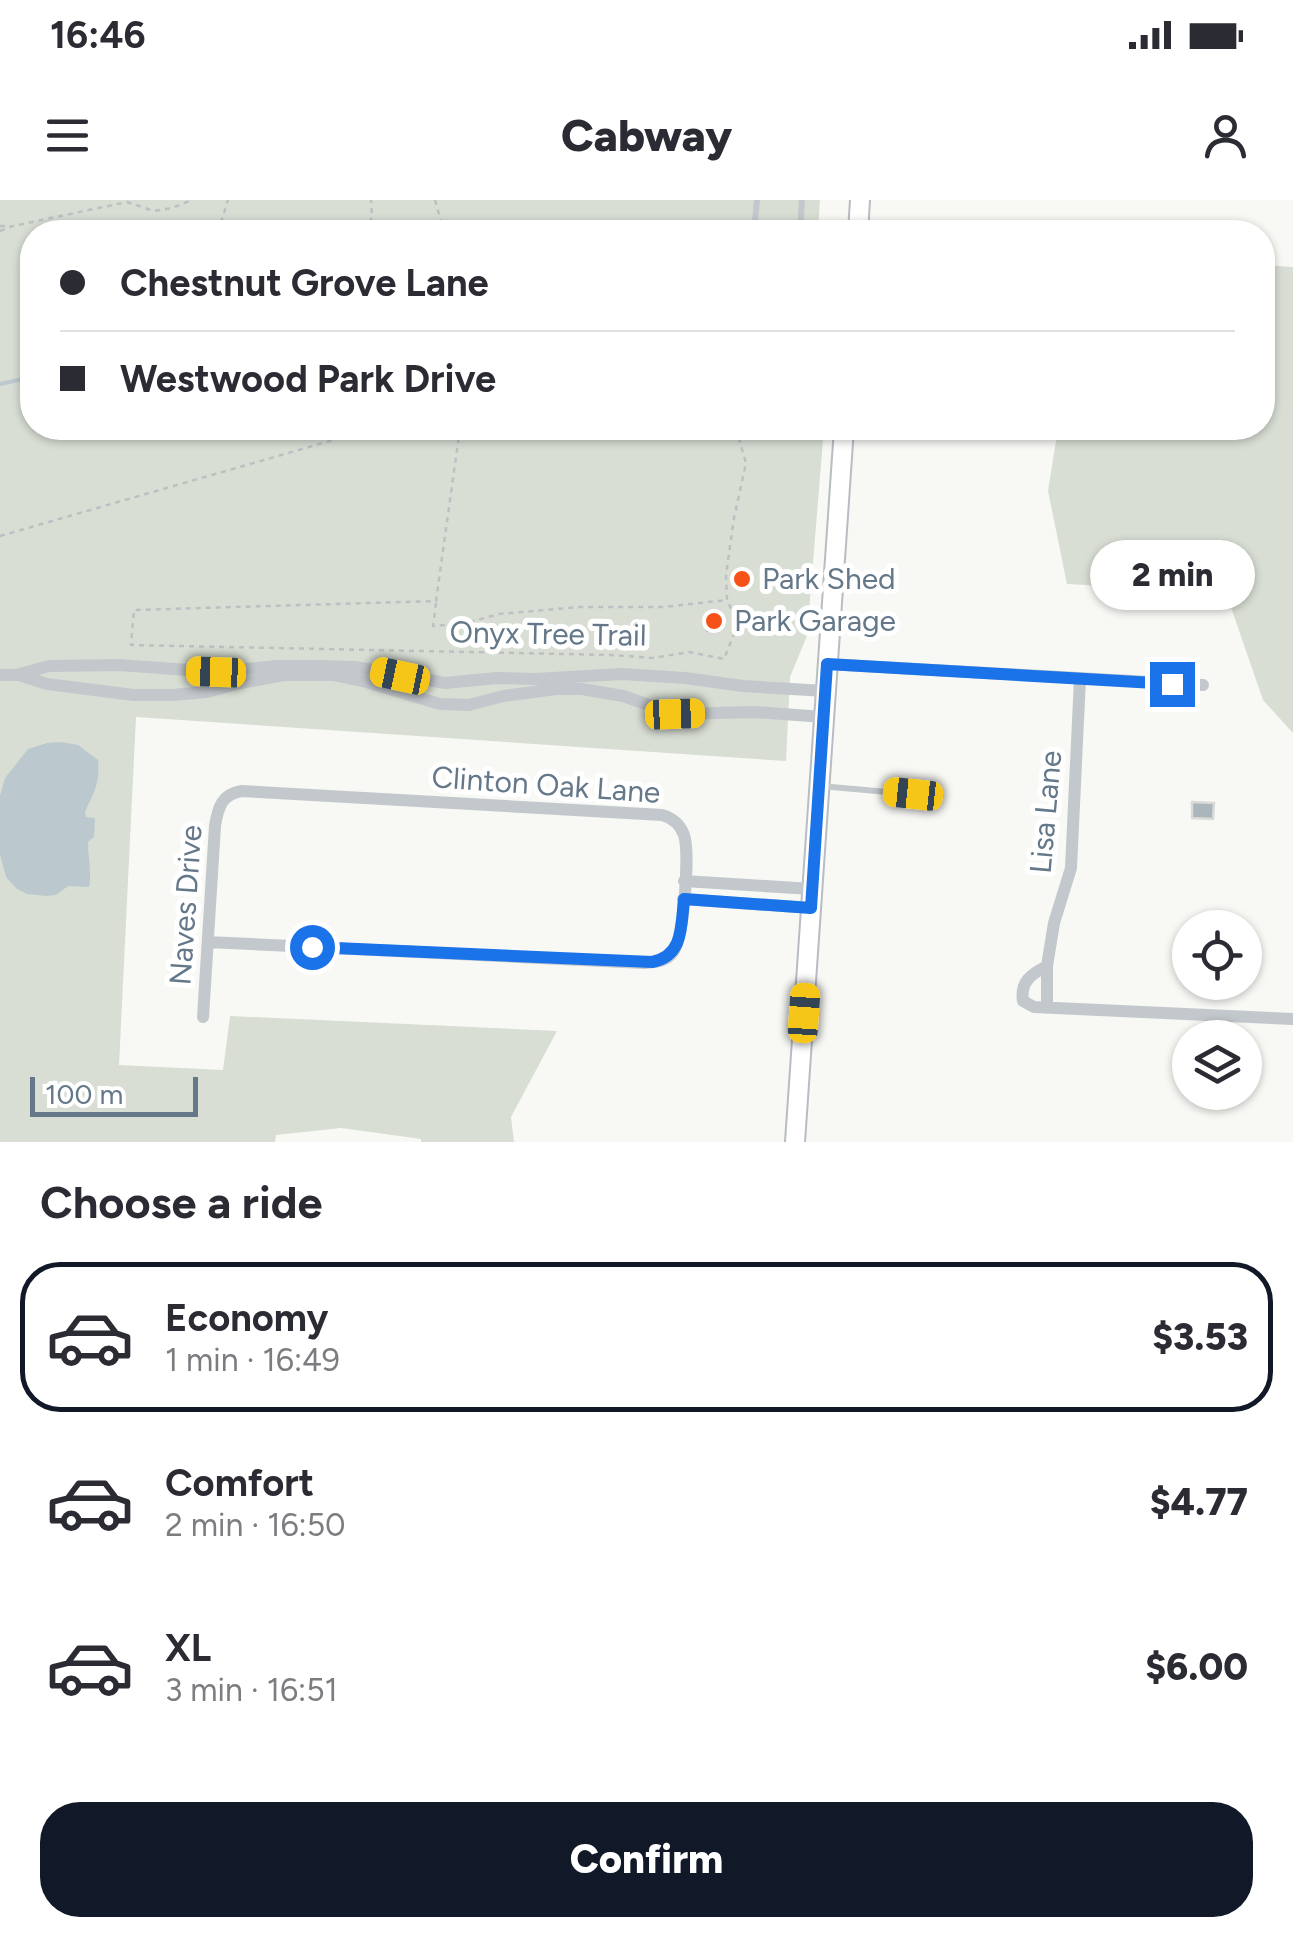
<!DOCTYPE html>
<meta charset="utf-8">
<style>
:root{--surface:#fff;--page:#f7f7f7;--text:#2b2b33;--muted:#7c7c81;--line:#e1e1e2;--accent:#111827}
body{margin:0;font-family:Figtree,sans-serif;background:var(--page);color:var(--text);height:100vh;display:flex;flex-direction:column;font-size:38px;white-space:nowrap}
*{box-sizing:border-box;margin:0}
p{font-size:32px;color:var(--muted)}
.icon{flex:none;width:55px;height:55px;fill:none;stroke:currentColor;stroke-width:2;stroke-linecap:round;stroke-linejoin:round}
.map{position:relative;height:942px;overflow:hidden}
.side{display:flex;flex-direction:column;background:var(--surface);flex:1}
.side>*{flex:none}
.banner{position:absolute;left:20px;top:20px;width:1255px;height:220px;border-radius:40px;box-shadow:0 2px 8px #0004;display:grid;align-content:center;height:220px;padding:0 40px;background:var(--surface)}
.controls{position:absolute;left:1172px;top:710px;display:grid;gap:20px}
.controls a{display:grid;place-items:center;width:90px;height:90px;border-radius:50%;background:var(--surface);box-shadow:0 2px 8px #0004;font-size:50px}
.scale{position:absolute;left:30px;bottom:25px;width:168px;box-sizing:border-box;padding-left:10px;border:5px solid #64788a;border-top:0;font-size:28px;line-height:35px;white-space:nowrap;color:#64788a;-webkit-text-stroke:8px #fff;paint-order:stroke}
.end{position:absolute;width:45px;height:45px;margin:-22px;border:12px solid #1a73e8;background:#fff;box-shadow:0 0 0 5px #fff}
.from{border-radius:50%}
.bubble{position:absolute;height:70px;border-radius:35px;background:var(--surface);box-shadow:0 2px 8px #0004;font-size:32px;font-weight:800;line-height:70px;text-align:center}
.car{position:absolute;width:30px;height:60px;margin:-30px -15px;border-radius:12px;box-shadow:0 0 8px 2px #0007;background:linear-gradient(#f5c518 24%,#345 0 40%,#f5c518 0 76%,#345 0 86%,#f5c518 0)}
.banner b{display:flex;align-items:center;gap:35px;height:95px;font-size:38px}
.banner b+b{border-top:2px solid var(--line)}
.banner i{width:25px;height:25px;background:var(--text)}
ul{padding:0;list-style:none}
li{display:flex;align-items:center;gap:30px;height:150px;margin:0 20px 15px;padding:0 20px;border:5px solid transparent;border-radius:40px}
li div{flex:1}
li b{display:block;font-size:38px}
li em{font-style:normal;font-weight:800}
li.current{border-color:var(--accent)}
li>.icon{width:90px;height:90px;stroke-width:1.5}
h2{padding:0 40px;font-size:45px;line-height:120px}
.cta{display:flex;gap:20px;margin-top:auto;padding:20px 40px}
.cta a{flex:1;height:115px;border-radius:40px;background:var(--accent);color:#fff;font-size:40px;font-weight:800;line-height:115px;text-align:center}
.status{display:flex;justify-content:space-between;align-items:center;height:70px;padding:0 50px;background:var(--surface);direction:ltr}
.status svg{height:28px;fill:currentColor}
header{display:flex;justify-content:space-between;align-items:center;height:130px;padding:0 40px;background:var(--surface);font-size:45px;font-weight:800}
.map>svg:first-child{display:block}
.green{fill:#d8ded4}
.water{fill:#bbc9ce}
.lines{fill:none;stroke-linecap:round;stroke-linejoin:round}
.stream{stroke:#bbc9ce;stroke-width:4}
.building{fill:#abb5bc;stroke:#dadad8;stroke-width:2.5}
.secondary-casing{stroke:#b7bdc3;stroke-width:22}
.path{stroke:#bdc0c3;stroke-width:2.5;stroke-dasharray:5 5;stroke-linecap:butt}
.lane{stroke:#c3c8cc;stroke-width:6}
.street{stroke:#c3c8cc;stroke-width:12}
.secondary{stroke:#fff;stroke-width:18}
.route{stroke:#1a73e8;stroke-width:12}
.poi-dot{fill:#f65118;stroke:#fff;stroke-width:4}
.labels{text-anchor:middle;stroke-width:10;stroke-linejoin:round;paint-order:stroke}
.poi-label{font-size:30px;fill:#64788a;stroke:#fff;text-anchor:start}
.street-label{font-size:30px;fill:#64788a;stroke:#fff}
</style>
<div class="status"><b>16:46</b><svg viewBox="0 0 49 12"><path d="M0 12V9h3v3zM5 12V6h3v6zM10 12V3h3v9zM15 12V0h3v12zM26 1h20v11H26zM47 4h2v5h-2z"/></svg></div>
<header><svg class="icon" aria-label="menu" viewBox="0 0 24 24"><path d="M4 6h16M4 12h16M4 18h16"/></svg>Cabway<svg class="icon" aria-label="person" viewBox="0 0 24 24"><circle cx="12" cy="8" r="4"/><path d="M4 21q1-7 8-7t8 7"/></svg></header>
<div class="map">
<svg width="1293" height="942" viewBox="0 0 1293 942">
<rect width="100%" height="100%" fill="#f8f9f5"/>
<path class="green" d="M0,0h820l-2,32h-786v196h792l-17,208 -17,41 -4,84 -650,-44 -17,348 104,5 7,-54 327,15 -46,86 3,25h-93v-3l-80,-11 -65,7 -1,7h-275z
M1263,65l30,2v466l-30,-33 -37,-107 -159,-9 -19,-93 10,-63h204z"/>
<path class="water" d="M61,542l17,3 20,15c2,25 -4,31 -13,52l1,5 9,1 -1,19 -6,5c0,15 4,32 1,45l-21,-1 -12,9 -10,1 -19,-2 -10,-5 -11,-12 -6,-23v-58l5,-18 23,-29 19,-6z"/>
<g class="lines">
<path class="stream" d="M0,184l32,-7"/>
</g>
<path class="building" d="M708,409l14,1 -2,24 -15,-1z
M1192,602l22,1 -1,16 -21,-1z"/>
<g class="lines">
<g class="secondary-casing">
<path id="secondary" d="M858,32l2,-32
M795,942l49,-714"/>
</g>
<path class="path" d="M435,0l9,32
M0,26h11
M0,31l13,-5 114,-24 27,9 18,-3 20,-8
M218,32l10,-32
M366,32l6,-15 -1,-17
M460,228l-24,173 -302,9 -3,35 481,10 41,3 36,-6 35,7 14,-35
M736,228l10,35 -12,55 -8,57 1,25 11,24 34,-3 42,2
M0,336l375,-108
M436,403l-3,23 33,-3 33,-9 80,-7h84l64,-7"/>
<path class="lane" d="M754,32l3,-32
M800,32l2,-32
M820,586l102,9"/>
<path class="street" d="M827,464l376,21
M0,475h16l33,-9 70,-1 97,7 61,-6h42l36,1 90,16 52,-5 38,1 87,-5 63,4 58,8 83,5
M19,475l28,9 87,11h38l35,-3 29,-8 48,-9h50l29,6 77,23 29,1 34,-9 53,-7h26l41,7 52,18 80,-2 69,5
M684,681l128,8
M683,699l128,9
M1047,766c-16,8 -27,16 -24,35l11,6 259,12
M1047,808v-42l7,-43 17,-55 9,-189
M203,817l12,-191c3,-19 7,-32 27,-35l420,24c11,3 18,9 22,20 6,17 0,104 -11,117 -7,10 -18,10 -29,11l-436,-21"/>
<use href="#secondary" class="secondary"/>
</g>
<g class="lines">
<path class="route" d="M312,747l340,15c32,-6 29,-37 32,-63l127,9 16,-244 345,20"/>
</g>
<g class="poi-dot">
<circle cx="742" cy="379" r="10"/>
<circle cx="714" cy="421" r="10"/>
</g>
<g class="labels">
<g class="poi-label">
<text x="762" y="389">Park Shed</text>
<text x="734" y="431">Park Garage</text>
</g>
<g class="street-label">
<text transform="translate(548 434) rotate(1)" y="10">Onyx Tree Trail</text>
<text transform="translate(546 585) rotate(4)" y="10">Clinton Oak Lane</text>
<text transform="translate(1046 612) rotate(-85)" y="10">Lisa Lane</text>
<text transform="translate(186 705) rotate(-86)" y="10">Naves Drive</text>
</g>
</g>
</svg>
<div class="controls">
<a><svg class="icon" aria-label="locate" viewBox="0 0 24 24"><circle cx="12" cy="12" r="6"/><path d="M12 2v4M12 18v4M2 12h4M18 12h4"/></svg></a>
<a><svg class="icon" aria-label="layers" viewBox="0 0 24 24"><path d="M12 4l9 5-9 5-9-5zM3 14l9 5 9-5"/></svg></a>
</div>
<div class="scale">100 m</div>
<i class="end from" style="left:312px;top:747px"></i>
<i class="end" style="left:1172px;top:484px"></i>
<div class="bubble" style="left:1090px;top:340px;width:165px">2 min</div>
<i class="car" style="left:216px;top:472px;rotate:272deg"></i>
<i class="car" style="left:400px;top:476px;rotate:282deg"></i>
<i class="car" style="left:675px;top:514px;rotate:88deg"></i>
<i class="car" style="left:913px;top:594px;rotate:276deg"></i>
<i class="car" style="left:804px;top:813px;rotate:4deg"></i>
<div class="banner">
<b><i class="from"></i>Chestnut Grove Lane</b>
<b><i></i>Westwood Park Drive</b>
</div>
</div>
<section class="side">
<h2>Choose a ride</h2>
<ul>
<li class="current"><svg class="icon" aria-label="car" viewBox="0 0 24 24"><path d="M5 17H2v-5l4-1 3-4h7l3 4 3 1v5h-3M9 17h6M6 11h13"/><circle cx="7" cy="17" r="2"/><circle cx="17" cy="17" r="2"/></svg><div><b>Economy</b><p>1 min · 16:49</p></div><em>$3.53</em></li>
<li><svg class="icon" aria-label="car" viewBox="0 0 24 24"><path d="M5 17H2v-5l4-1 3-4h7l3 4 3 1v5h-3M9 17h6M6 11h13"/><circle cx="7" cy="17" r="2"/><circle cx="17" cy="17" r="2"/></svg><div><b>Comfort</b><p>2 min · 16:50</p></div><em>$4.77</em></li>
<li><svg class="icon" aria-label="car" viewBox="0 0 24 24"><path d="M5 17H2v-5l4-1 3-4h7l3 4 3 1v5h-3M9 17h6M6 11h13"/><circle cx="7" cy="17" r="2"/><circle cx="17" cy="17" r="2"/></svg><div><b>XL</b><p>3 min · 16:51</p></div><em>$6.00</em></li>
</ul>
<div class="cta"><a>Confirm</a></div>
</section>
